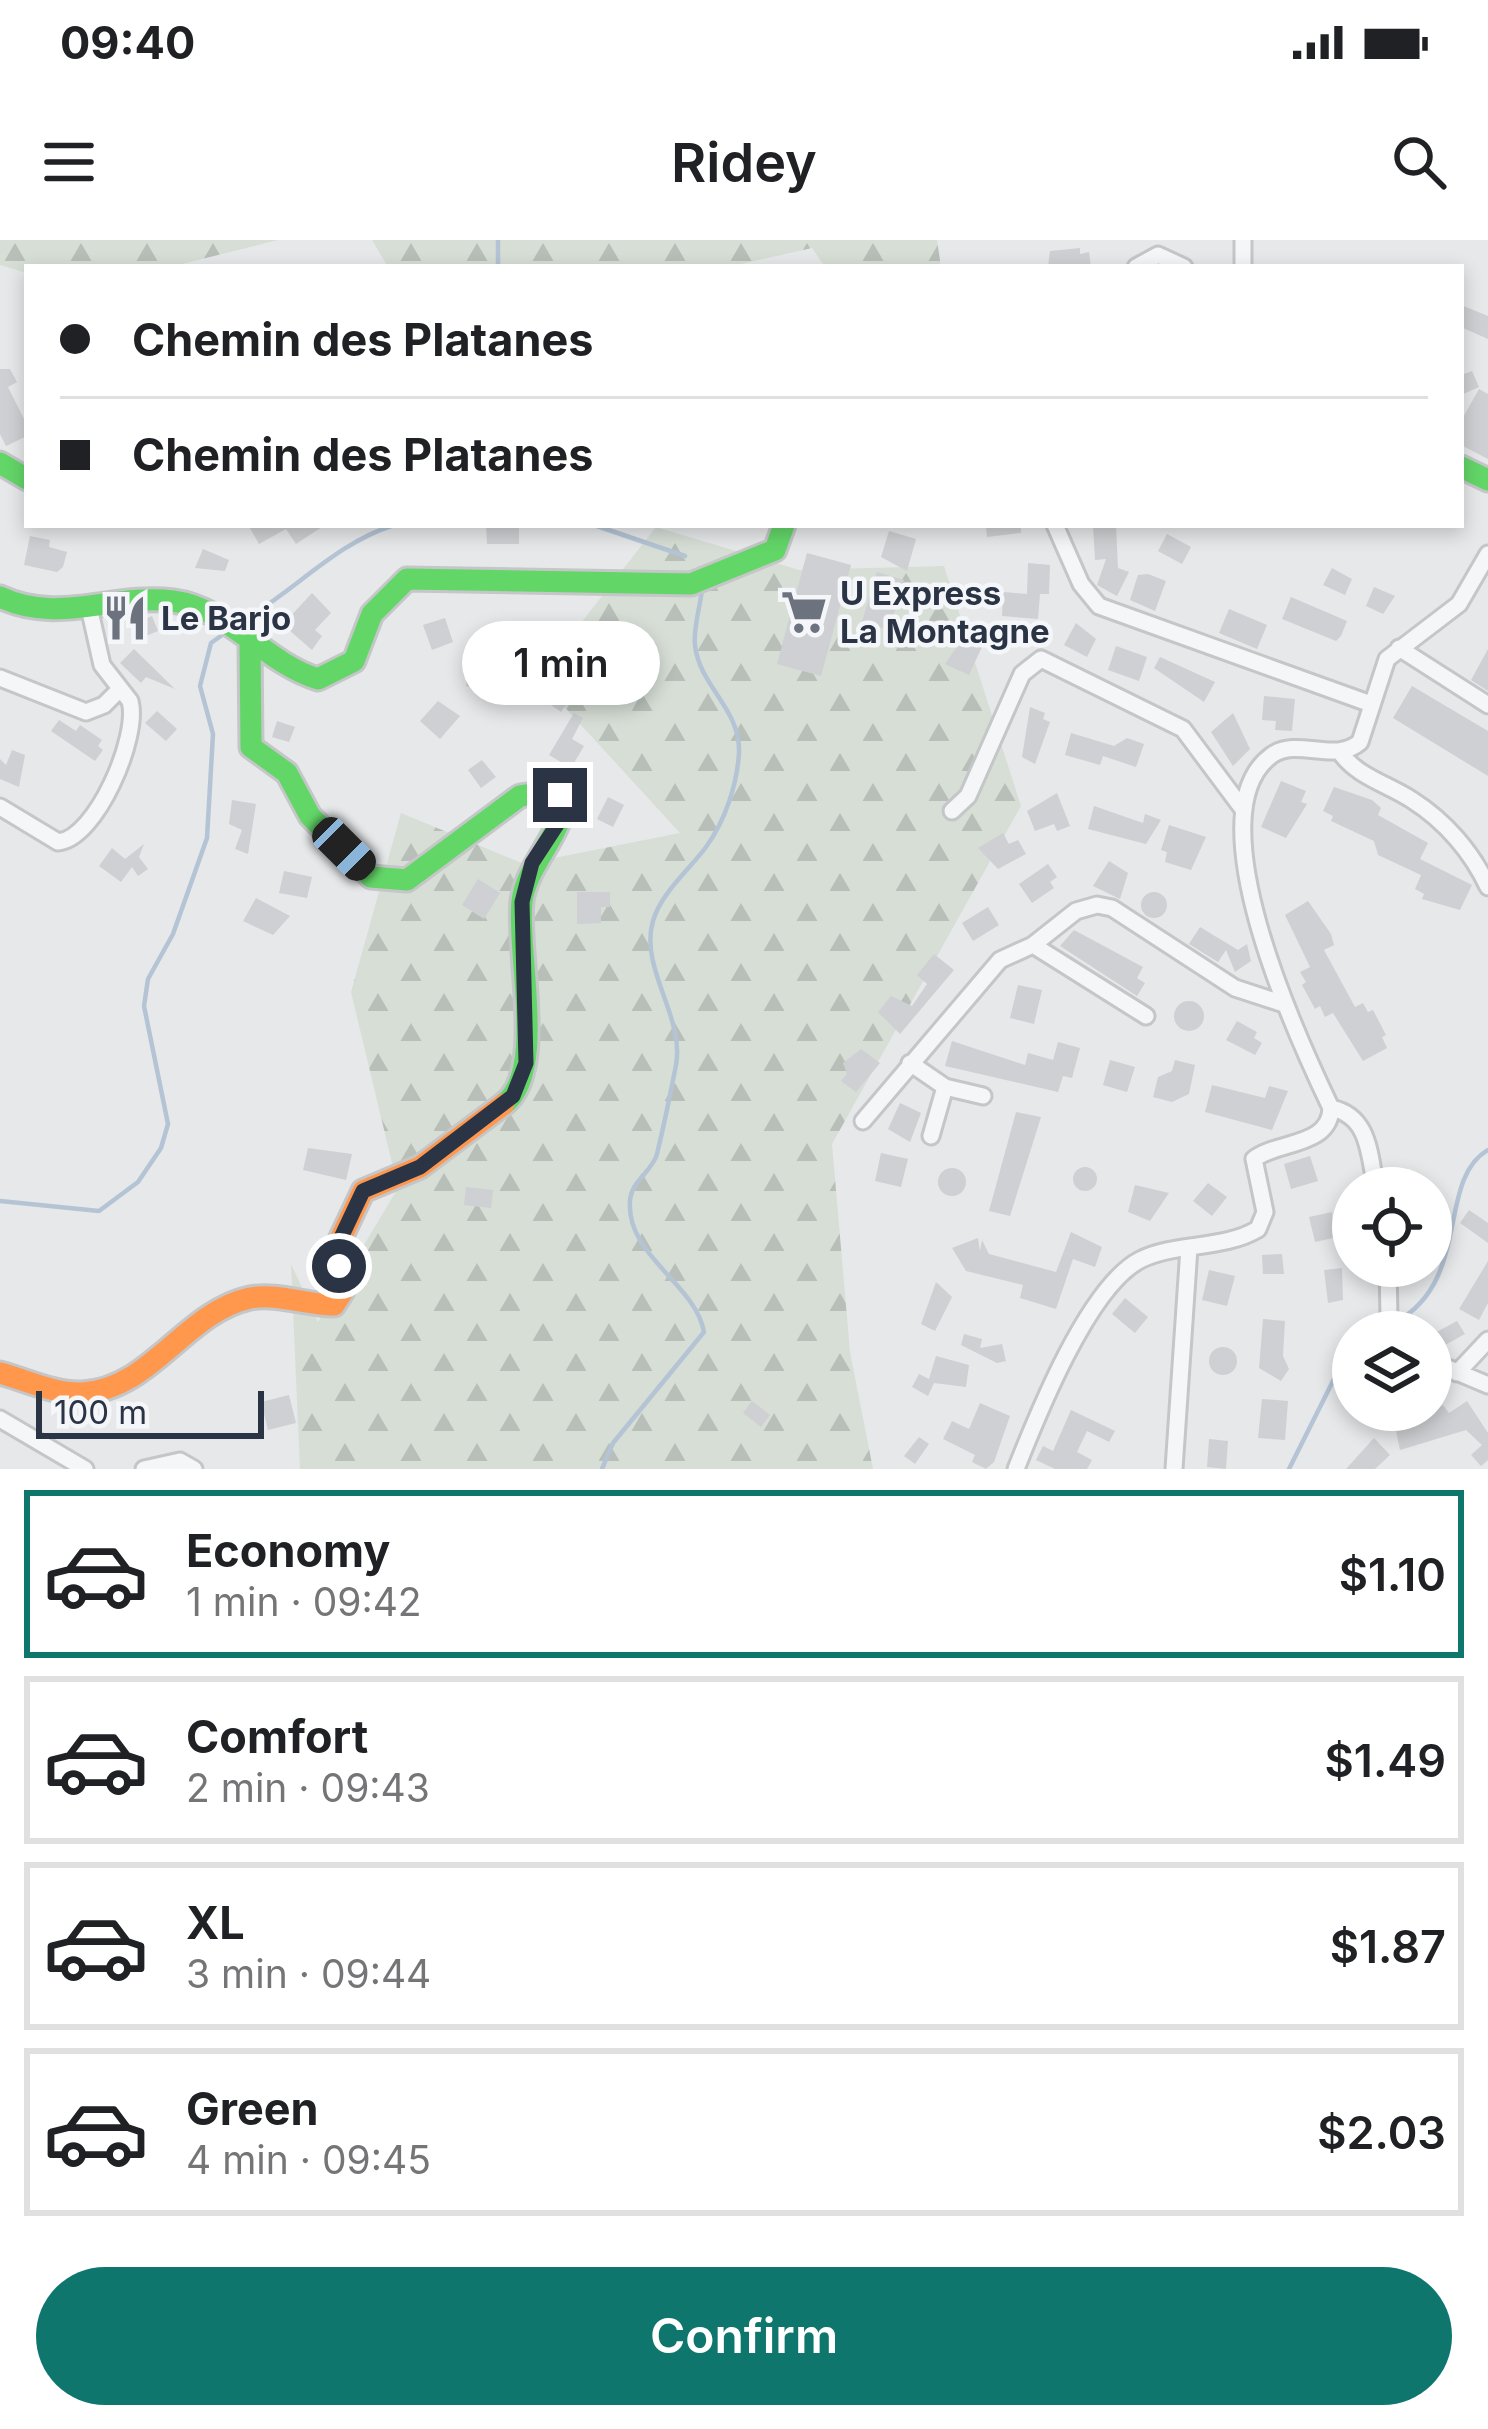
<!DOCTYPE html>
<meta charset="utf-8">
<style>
:root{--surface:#fff;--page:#f2f2f2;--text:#202124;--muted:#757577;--line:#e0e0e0;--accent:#0f766e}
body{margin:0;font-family:Inter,sans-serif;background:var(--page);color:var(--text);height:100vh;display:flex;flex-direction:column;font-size:45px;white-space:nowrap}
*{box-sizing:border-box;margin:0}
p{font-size:39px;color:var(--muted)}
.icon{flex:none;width:66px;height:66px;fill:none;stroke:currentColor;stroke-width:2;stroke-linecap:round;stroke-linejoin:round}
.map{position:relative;height:1229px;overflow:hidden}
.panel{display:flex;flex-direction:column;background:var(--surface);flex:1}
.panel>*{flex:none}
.top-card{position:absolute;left:24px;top:24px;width:1440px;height:264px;border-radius:0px;box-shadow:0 6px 18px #0003;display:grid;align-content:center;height:264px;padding:0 36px;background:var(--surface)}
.buttons{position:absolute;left:1332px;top:927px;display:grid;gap:24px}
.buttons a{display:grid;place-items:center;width:120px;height:120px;border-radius:50%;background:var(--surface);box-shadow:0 6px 18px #0003;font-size:60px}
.scale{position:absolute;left:36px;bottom:30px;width:228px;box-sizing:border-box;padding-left:12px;border:6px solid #2b3445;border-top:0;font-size:33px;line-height:42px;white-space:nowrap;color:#2b3445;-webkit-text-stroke:9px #f4f6f9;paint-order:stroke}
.end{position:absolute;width:54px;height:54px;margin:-27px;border:15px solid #2b3445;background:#fff;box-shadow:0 0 0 6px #fff}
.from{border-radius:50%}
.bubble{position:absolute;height:84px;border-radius:42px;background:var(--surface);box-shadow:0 6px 18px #0003;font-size:39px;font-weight:600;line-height:84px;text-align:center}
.car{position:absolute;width:36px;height:72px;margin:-36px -18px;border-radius:15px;box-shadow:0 0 9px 3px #0007;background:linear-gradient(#222 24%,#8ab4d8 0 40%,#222 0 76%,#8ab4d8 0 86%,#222 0)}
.top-card b{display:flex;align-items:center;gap:42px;height:114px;font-size:45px}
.top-card b+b{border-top:3px solid var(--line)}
.top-card i{width:30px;height:30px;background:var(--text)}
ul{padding:21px 0 0;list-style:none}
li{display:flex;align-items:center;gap:36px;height:168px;margin:0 24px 18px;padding:0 12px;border:6px solid var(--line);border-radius:0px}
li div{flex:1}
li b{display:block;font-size:45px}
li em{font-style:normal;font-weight:600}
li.current{border-color:var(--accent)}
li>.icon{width:108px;height:108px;stroke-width:1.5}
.cta{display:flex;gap:24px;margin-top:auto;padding:24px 36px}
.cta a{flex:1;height:138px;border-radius:72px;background:var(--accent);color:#fff;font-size:48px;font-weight:600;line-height:138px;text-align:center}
.status{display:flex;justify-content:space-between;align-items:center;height:84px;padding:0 60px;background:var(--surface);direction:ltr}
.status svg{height:33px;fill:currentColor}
header{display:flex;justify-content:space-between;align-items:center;height:156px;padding:0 36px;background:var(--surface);font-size:54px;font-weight:600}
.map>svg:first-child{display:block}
.forest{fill:url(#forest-firs)}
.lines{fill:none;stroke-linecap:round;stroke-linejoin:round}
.stream{stroke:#b4c4d5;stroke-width:4.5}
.building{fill:#ced0d3}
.street-casing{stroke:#c4c6c8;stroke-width:21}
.fast-casing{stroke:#c4c6c8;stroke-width:27}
.slow-casing{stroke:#c4c6c8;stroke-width:27}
.street{stroke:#f5f6f7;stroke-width:15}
.fast{stroke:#63d668;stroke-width:21}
.slow{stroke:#ff974d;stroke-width:21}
.route{stroke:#2b3445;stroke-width:15}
.labels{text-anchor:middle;stroke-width:9;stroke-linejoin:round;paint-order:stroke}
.poi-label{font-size:33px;font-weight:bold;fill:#2b3445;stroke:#f4f6f9;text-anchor:start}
</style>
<div class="status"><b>09:40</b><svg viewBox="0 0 49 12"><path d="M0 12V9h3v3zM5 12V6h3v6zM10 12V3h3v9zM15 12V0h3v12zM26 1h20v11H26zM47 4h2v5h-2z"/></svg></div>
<header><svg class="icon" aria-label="menu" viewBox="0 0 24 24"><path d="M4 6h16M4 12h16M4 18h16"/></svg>Ridey<svg class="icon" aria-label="search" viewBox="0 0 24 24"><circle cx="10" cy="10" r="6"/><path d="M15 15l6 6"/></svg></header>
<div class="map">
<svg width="1488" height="1229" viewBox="0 0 1488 1229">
<defs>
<pattern id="forest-firs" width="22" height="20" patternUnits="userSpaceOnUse" patternTransform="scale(3)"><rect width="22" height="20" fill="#d6ded6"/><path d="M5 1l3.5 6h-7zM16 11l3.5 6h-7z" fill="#b8bfb9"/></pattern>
</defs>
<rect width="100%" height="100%" fill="#e6e8ea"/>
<path class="forest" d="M0,0h278l-108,27h-143v6l-27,-8z
M372,0h565l4,27h-116l-13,-19 -84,19h-340z
M656,287l143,43 145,-4 77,240 -189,338 18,208 23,117h-573l-9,-205 27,58 80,-134 -47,-196 50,-179 123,51 156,-31 -142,-155z"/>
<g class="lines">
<path class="stream" d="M498,27v-27
M594,285l91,31
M239,383c54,-30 95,-79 155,-98
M0,961l99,10 39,-29 23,-34 7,-24 -24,-118 4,-27 25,-45 34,-96 6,-104 -13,-48 11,-43 14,-10
M1396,1082c76,-42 40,-142 92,-172
M1362,1092l24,-6
M602,1229l11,-26 91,-111c-9,-49 -78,-76 -74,-131 1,-20 22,-29 27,-47 6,-25 14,-63 19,-89 9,-48 -37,-97 -23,-144 8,-28 36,-51 53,-74 19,-26 31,-62 33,-94 2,-44 -40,-67 -44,-108 -2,-16 5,-38 7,-55
M1289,1229l64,-128"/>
</g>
<path class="building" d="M1080,8v6l9,-2 2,15h-43l2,-16z
M1461,65l27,11v23l-27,-12z
M0,129h10l7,13 -9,5 19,38v11l-21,10 -6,-12z
M1472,131l7,16 -18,8v-20z
M1479,149l9,5v65l-27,-14v-24z
M248,285h77l-29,19 -10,-15 -27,15z
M486,285h33v19h-32z
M986,285h35v8l-34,4z
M1093,285h23l2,43 11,4 -12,24 -20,-11 9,-26 -11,1z
M889,291l27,8 -9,32 -26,-14z
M1167,294l24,13 -9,17 -24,-13z
M30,296l20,4 -1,7 18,5 -4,15 -6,5 -33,-7z
M203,309l26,11 -4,11 -30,-3z
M807,313l44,12 -30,111 -44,-12z
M1028,323l22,2 -1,29h-9l-2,25 -36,-3 1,-24 24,2z
M1332,328l20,11 -7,16 -22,-10z
M877,332l27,8 -15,50 -27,-8z
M1148,334l18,7 -11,30 -25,-11 8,-25z
M1374,347l21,9 -12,18 -17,-8z
M312,353l19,20 -16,17 7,6 -10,14 -23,-20 3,-4 -6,-5z
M1291,357l56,24 -6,15 -5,5 -54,-22z
M1229,369l38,16 -10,24 -38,-16z
M152,376l6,15 -17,7 -6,-15z
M445,378l8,24 -21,8 -9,-25z
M1076,383l20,16 -9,18 -23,-12z
M963,398l19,9 -13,28 -24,-11z
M1116,406l31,11 -8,24 -31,-11z
M134,409l41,40 -29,-12 -5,6 -21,-20z
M1488,409v42l-17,-11z
M1160,417l55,25 -11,20 -50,-34z
M470,426l21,4 -1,6 24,9 -6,13 -42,-12z
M542,429l20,14 -7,10 13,9 -7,10 -33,-23z
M1412,446l76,45v45l-95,-58z
M1264,456l31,3 -3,32 -17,-1 1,-9 -14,-1z
M438,461l22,15 -20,23 -20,-18z
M1030,467l15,6 -2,6 7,3 -15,42 -13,-7z
M157,471l20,18 -11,12 -21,-18z
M574,473l9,5 -11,21 12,7 -13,22 -22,-13z
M1233,473l17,36 -17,17 -22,-34z
M59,480l17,11 4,-6 22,15 -4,6 5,4 -8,11 -44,-30z
M277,481l18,6 -6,15 -17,-5z
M1071,493l43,13 13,-8 17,6 -8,23 -33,-11 -3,9 -35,-10z
M12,510l13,5 -6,32 -19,-8v-20l6,6z
M482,520l14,17 -15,11 -13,-18z
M1281,541l25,10 -5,11 6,2 -21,34 -25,-11z
M1334,547l38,13 9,8 -3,7 50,28 -8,16 52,26 -12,25 -38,-11 2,-5 -9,-5 6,-14 -43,-20 -4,-14 -43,-20 2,-5 -10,-5z
M1057,553l13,33 -13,5 -3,-7 -19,7 -8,-20z
M608,557l16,8 -11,22 -16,-8z
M232,560l24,4 -8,50 -13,-5 7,-19 -13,-6z
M1094,566l49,17 2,-9 16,6 -15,24 -58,-15z
M1169,585l37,12 -15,33 -26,-8 2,-10 -6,-2z
M1003,593l6,11 9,-4 8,14 -28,15 -20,-21z
M144,604l-5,13 9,12 -10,7 -6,-9 -11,15 -22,-16 13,-18 13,11z
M1109,621l19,12 -8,26 -27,-13z
M1048,624l9,13 -7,5 4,6 -22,15 -13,-19z
M284,631l28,6 -5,21 -28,-5z
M478,639l22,14 -16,26 -22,-14z
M577,652h33v15h-9v16l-24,1z
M1141 665a13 13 0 1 1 26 0a13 13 0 1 1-26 0Z
M256,658l34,18 -17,19 -30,-14z
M1308,661l23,33 3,11 -10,5 31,57 8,-4 5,9 5,-2 13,25 -4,2 5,11 -24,13 -30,-48 -8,4 -5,-11 -5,3 -13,-24 4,-3 -6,-10 10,-5 -25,-52z
M988,667l11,18 -26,16 -11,-18z
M1200,687l38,23 9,-6 4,17 -16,11 -9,-22 -8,12 -29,-18z
M1074,690l69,37 -6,11 8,5 -8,13 -77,-50z
M934,714l20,16 -54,64 -22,-22 13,-16 21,10 15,-22 -10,-9z
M1018,745l24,5 -8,34 -24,-6z
M1174 776a15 15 0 1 1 30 0a15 15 0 1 1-30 0Z
M1237,781l20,11 -3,6 8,5 -7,12 -29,-15z
M952,801l73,24 3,-12 25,7 5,-18 22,6 -8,30 -9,-2 -5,16 -113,-26z
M861,809l19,14 -24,29 -15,-11 6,-7 -4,-11z
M1110,820l25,7 -8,25 -24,-7z
M1175,820l20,5 -6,29 -17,8 -19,-5 5,-20 14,-6z
M1212,845l53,13 4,-12 19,5 -16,39 -67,-18z
M900,863l21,10 -11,29 -22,-13z
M1016,872l25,5 -31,99 -21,-5z
M308,908l44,6 -6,26 -43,-10z
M881,913l27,6 -7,28 -26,-6z
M1310,916l8,25 -27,8 -7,-25z
M1073 939a12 12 0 1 1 24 0a12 12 0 1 1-24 0Z
M938 942a14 14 0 1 1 28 0a14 14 0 1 1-28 0Z
M1208,943l19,14 -15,19 -19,-15z
M1135,945l34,8 -19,28 -22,-9z
M466,947l27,3 -2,18 -27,-3z
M1469,970l19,13v20l-28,-20z
M1332,972l1,26 -18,4 -6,-25z
M1071,992l31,15 -7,20 -22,-8 -17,50 -36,-11 3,-13 -57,-14 -14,-23 26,-10 2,13 2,-11 7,14 67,18z
M1282,1014l2,20h-21l-1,-19z
M1488,1021v42l-9,17 -20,-11z
M1342,1028l1,32 -15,3 -4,-33z
M1209,1030l26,6 -8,30 -25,-6z
M936,1042l16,15 -17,34 -14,-7z
M1125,1058l23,19 -13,16 -23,-19z
M1263,1079l22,2 -2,35 6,13 -8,12 -22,-13z
M1457,1081l8,13 -27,15 -7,-14z
M964,1094l18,5 -2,9 22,-4 4,17 -9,2 -36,-18z
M1209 1121a14 14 0 1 1 28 0a14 14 0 1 1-28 0Z
M936,1116l33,9 -3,22 -32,-4 -6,13 -16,-9 7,-13 10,5z
M289,1155l7,28 -28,7 -7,-28z
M1262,1159l26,2 -3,39 -27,-2z
M752,1161l18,14 -9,12 -18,-14z
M1467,1161l21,32v27l-7,6 -10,-11 11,-10 -16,-15 -66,20 -4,-19 15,-3 -9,-18h34l7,-5 6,8z
M980,1163l30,13 -16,46 -8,7 -14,-7 3,-7 -32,-16 9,-18 17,8z
M1071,1170l44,21 -6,11 -22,-11 -10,21 15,8 -5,9h-32l-19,-9 7,-14 10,5z
M919,1197l10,7 -14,20 -11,-8z
M1374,1198l16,17 -15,14h-29z
M1209,1199l19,2 -2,28 -19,-2z"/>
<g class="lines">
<g class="street-casing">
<path id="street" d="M1136,27l22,-12 26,12
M1243,27v-27
M1055,285l26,59 18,22 272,98
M1399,408l89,57
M0,438l86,34 18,-7 15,-15
M1340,512c17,25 48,32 72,48 33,21 60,52 76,87
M0,567l58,35c38,-3 82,-106 72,-141l-28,-36 -13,-58
M952,571l16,-15 54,-122 19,-15 142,70 59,79
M1033,705l113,71
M910,823l35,24 38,9
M1331,868c-33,-69 -139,-296 -59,-353 26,-18 63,9 88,-13l27,-83 72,-55 29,-50
M1331,868c39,8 38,47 45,80
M863,881l137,-161 33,-15 43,-34 21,-6 15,3 123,80 49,16
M931,896l14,-49
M1388,1026l1,51 6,15
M1431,1121l57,24
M1457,1133l31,-33
M0,1179l85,50
M144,1229l36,-8 14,8
M1016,1229c21,-53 72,-182 124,-209 36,-18 83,-10 118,-31l7,-17 -11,-53c23,-18 76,-12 77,-51
M1174,1229l15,-221"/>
</g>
<g class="fast-casing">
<path id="fast" d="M0,223l27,16
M1461,227l27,13
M0,357c59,28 113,-4 173,4 55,7 92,62 145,78l36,-18 18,-47 35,-35 284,5 84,-34 9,-25
M250,404l1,103 36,26 23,43 61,61 36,3 113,-84 21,-3 22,5c2,35 -36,65 -41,103 -6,50 25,171 -18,203"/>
</g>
<g class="slow-casing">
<path id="slow" d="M0,1133c26,7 54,21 82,20 69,-3 103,-81 168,-95 27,-5 57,7 84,7l9,-14 -5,-47 25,-53 57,-24 84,-63"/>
</g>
<use href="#street" class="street"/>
<use href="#fast" class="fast"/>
<use href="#slow" class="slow"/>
</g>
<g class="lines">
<path class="route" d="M339,1026l-1,-22 25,-53 57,-24 93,-71 13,-33 -4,-161 10,-39 32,-49 2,-13 -6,-6"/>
</g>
<defs>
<g id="supermarket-bare" transform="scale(3.6)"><path d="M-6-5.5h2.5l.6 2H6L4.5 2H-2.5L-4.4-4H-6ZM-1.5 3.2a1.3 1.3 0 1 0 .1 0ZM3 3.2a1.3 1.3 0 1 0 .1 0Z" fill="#6c737f" stroke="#f4f6f9" stroke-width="2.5" paint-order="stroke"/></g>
<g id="restaurant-bare" transform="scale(3.6)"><path d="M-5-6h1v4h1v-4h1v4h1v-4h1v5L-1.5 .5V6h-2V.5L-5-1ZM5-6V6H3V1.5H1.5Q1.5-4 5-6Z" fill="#6c737f" stroke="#f4f6f9" stroke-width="2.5" paint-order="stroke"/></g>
</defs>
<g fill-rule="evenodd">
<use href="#supermarket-bare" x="804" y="372"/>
<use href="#restaurant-bare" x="125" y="378"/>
</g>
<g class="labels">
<g class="poi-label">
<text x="840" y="365">U Express<tspan x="840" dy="38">La Montagne</tspan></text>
<text x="161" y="390">Le Barjo</text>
</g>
</g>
</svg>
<div class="buttons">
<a><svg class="icon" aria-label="locate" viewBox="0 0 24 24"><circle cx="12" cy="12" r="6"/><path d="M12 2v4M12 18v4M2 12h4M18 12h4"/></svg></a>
<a><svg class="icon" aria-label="layers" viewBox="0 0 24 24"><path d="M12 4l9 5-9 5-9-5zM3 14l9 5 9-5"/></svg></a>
</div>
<div class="scale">100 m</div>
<i class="end from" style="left:339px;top:1026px"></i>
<i class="end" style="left:560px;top:555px"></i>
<div class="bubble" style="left:462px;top:381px;width:198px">1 min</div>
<i class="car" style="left:344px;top:609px;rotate:135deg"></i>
<div class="top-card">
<b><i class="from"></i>Chemin des Platanes</b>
<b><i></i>Chemin des Platanes</b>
</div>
</div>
<section class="panel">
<ul>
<li class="current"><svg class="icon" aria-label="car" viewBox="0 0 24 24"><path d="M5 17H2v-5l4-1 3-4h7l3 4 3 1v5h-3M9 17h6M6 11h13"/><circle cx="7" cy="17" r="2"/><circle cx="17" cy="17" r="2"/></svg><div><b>Economy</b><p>1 min · 09:42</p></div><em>$1.10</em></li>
<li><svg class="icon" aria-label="car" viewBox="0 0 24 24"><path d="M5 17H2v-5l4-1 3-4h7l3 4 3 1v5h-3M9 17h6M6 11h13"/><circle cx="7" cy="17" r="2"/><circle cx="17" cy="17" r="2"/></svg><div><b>Comfort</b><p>2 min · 09:43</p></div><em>$1.49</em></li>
<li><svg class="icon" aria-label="car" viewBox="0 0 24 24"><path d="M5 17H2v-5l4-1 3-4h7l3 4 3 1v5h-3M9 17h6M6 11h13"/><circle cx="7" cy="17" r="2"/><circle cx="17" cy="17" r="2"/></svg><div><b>XL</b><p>3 min · 09:44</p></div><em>$1.87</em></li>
<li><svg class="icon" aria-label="car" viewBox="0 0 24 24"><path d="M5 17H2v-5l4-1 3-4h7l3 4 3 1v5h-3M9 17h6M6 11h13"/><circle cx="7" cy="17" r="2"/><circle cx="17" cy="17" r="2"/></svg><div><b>Green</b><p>4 min · 09:45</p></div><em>$2.03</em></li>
</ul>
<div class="cta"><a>Confirm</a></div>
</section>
